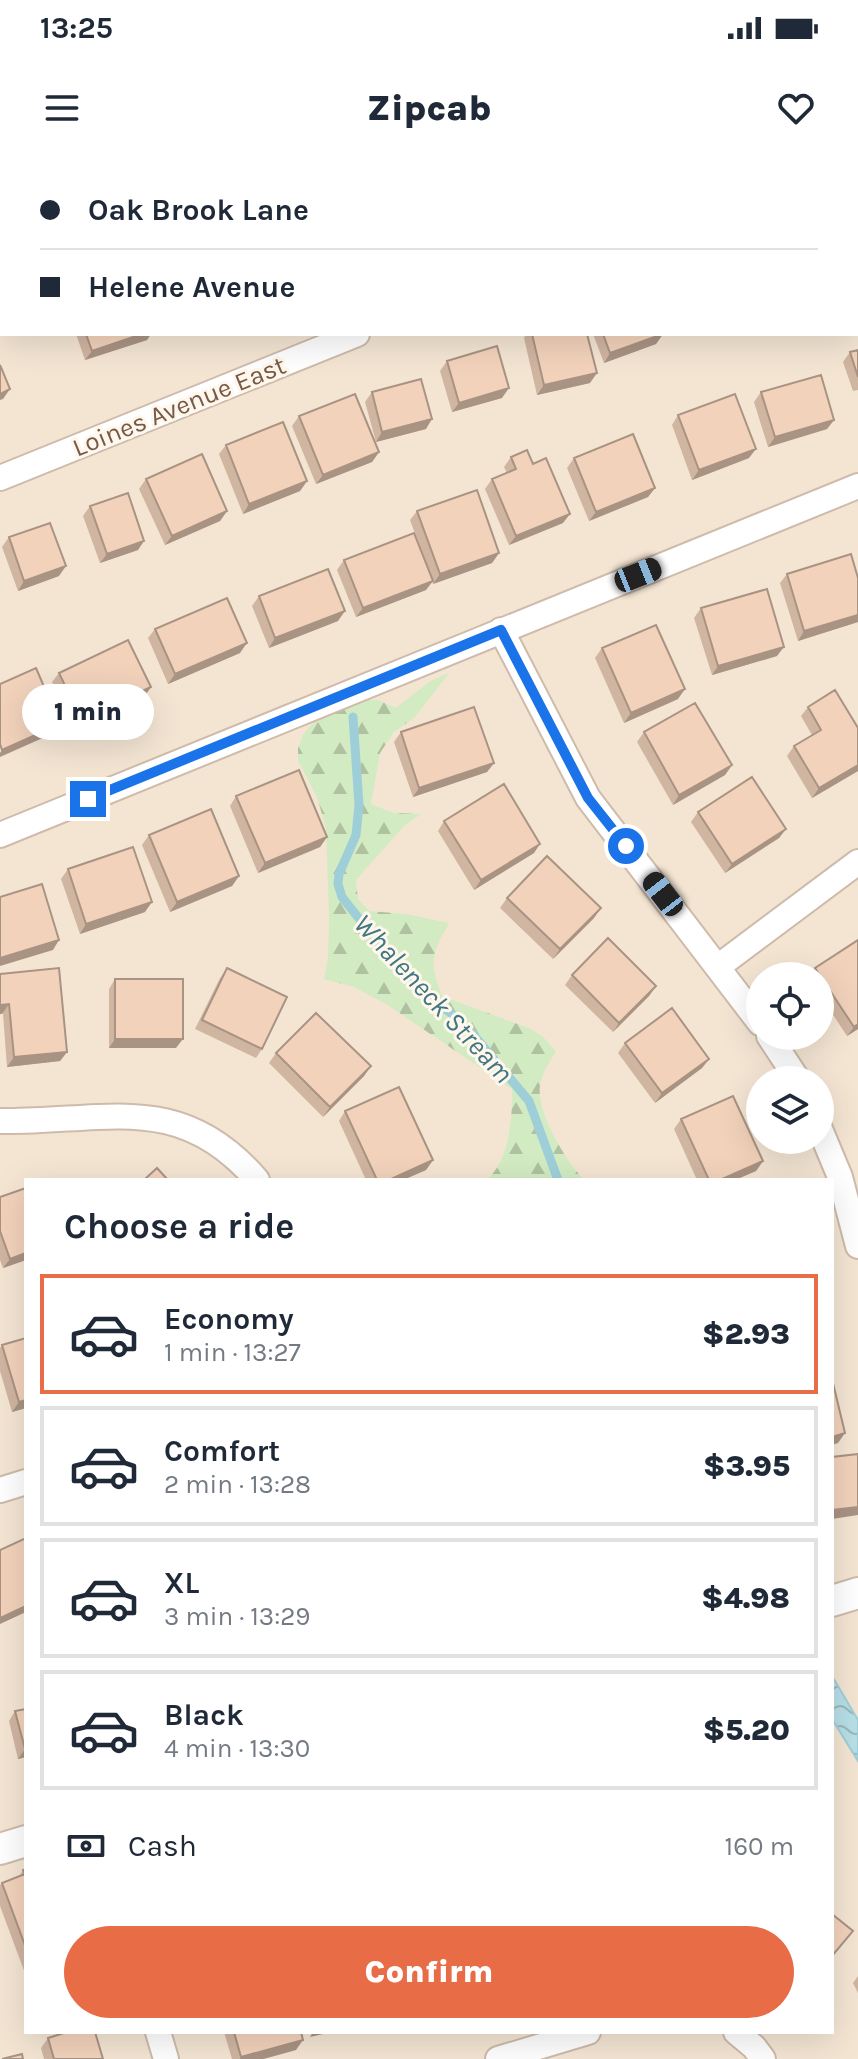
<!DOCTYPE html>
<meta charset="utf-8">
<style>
:root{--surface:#fff;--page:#f2f2f3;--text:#1f2937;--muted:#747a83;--line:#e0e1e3;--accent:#e86d47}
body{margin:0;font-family:Karla,sans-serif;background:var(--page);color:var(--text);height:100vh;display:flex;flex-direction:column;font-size:30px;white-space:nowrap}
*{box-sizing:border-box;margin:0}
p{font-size:26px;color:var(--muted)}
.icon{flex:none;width:44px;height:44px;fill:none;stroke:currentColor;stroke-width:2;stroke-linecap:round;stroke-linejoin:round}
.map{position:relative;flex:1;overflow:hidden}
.drawer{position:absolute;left:24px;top:1018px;width:810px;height:856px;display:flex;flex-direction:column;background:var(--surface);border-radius:0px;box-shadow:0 8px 32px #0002}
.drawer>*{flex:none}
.banner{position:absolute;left:0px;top:0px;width:858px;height:176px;box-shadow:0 8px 32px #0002;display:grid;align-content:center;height:176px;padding:0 40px;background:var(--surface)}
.buttons{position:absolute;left:746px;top:802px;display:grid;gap:16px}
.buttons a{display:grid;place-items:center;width:88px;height:88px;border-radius:50%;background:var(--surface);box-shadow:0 8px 32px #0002;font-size:40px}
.end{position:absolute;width:36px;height:36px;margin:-18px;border:10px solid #1a73e8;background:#fff;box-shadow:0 0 0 4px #fff}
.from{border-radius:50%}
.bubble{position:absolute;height:56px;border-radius:28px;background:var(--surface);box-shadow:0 8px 32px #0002;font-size:26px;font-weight:800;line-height:56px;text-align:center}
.car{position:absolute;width:24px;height:48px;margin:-24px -12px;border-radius:10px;box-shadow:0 0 6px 2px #0007;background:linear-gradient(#222 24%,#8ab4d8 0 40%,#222 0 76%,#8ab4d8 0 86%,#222 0)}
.banner b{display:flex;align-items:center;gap:28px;height:76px;font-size:30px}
.banner b+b{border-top:2px solid var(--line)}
.banner i{width:20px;height:20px;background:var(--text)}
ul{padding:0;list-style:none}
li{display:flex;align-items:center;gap:24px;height:120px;margin:0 16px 12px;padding:0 24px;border:4px solid var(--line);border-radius:0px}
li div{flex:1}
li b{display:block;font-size:30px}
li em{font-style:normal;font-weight:800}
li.current{border-color:var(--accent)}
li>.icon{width:72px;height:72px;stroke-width:1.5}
h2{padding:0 40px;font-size:36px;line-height:96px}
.pay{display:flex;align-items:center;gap:20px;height:88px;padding:0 40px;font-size:30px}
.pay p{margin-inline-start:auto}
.button{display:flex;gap:16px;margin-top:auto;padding:16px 40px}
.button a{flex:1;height:92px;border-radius:48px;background:var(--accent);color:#fff;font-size:32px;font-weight:800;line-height:92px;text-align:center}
.status{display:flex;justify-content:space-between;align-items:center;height:56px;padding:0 40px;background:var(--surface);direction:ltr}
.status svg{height:22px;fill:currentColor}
header{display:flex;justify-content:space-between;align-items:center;height:104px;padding:0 40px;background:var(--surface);font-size:36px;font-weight:800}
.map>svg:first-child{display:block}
.residential{fill:#f4e5d3;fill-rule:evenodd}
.forest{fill:url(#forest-firs)}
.water{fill:url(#water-waves);stroke:#9ecfd9;stroke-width:2}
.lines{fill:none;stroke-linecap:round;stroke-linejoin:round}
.stream{stroke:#9ecfd9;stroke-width:9}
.minor-casing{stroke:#cebbab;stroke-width:28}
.tertiary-casing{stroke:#cebbab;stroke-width:34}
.minor{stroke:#fff;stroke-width:24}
.tertiary{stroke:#fff;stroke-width:30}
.wall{fill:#d0b5a1}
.shaded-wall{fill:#a99383}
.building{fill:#f2d2bb;stroke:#a99383;stroke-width:2}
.route{stroke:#1a73e8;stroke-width:10}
.labels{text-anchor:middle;stroke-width:6;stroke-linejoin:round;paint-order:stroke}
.street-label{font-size:26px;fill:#765a49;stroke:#fff7eb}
.water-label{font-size:28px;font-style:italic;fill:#3f7783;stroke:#fff7eb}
</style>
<div class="status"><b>13:25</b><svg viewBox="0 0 49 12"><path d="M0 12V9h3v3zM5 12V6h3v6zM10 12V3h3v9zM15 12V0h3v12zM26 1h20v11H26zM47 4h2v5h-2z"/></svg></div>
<header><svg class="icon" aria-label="menu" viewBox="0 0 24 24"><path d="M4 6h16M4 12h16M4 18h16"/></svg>Zipcab<svg class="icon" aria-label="heart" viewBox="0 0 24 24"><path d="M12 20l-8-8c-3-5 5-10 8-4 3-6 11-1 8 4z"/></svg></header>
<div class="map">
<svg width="858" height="1899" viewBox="0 0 858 1899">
<defs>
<pattern id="forest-firs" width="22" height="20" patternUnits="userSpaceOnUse" patternTransform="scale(2)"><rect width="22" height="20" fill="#d2ebc2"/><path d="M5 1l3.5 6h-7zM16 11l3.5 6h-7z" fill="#afc1a0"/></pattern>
<pattern id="water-waves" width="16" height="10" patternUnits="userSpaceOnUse" patternTransform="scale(2)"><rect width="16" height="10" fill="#b8dfe7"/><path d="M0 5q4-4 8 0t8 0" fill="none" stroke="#9ab8bd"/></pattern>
</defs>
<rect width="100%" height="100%" fill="#fdf3e4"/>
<path class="residential" d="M0,0h858v1899h-858zM2,2h854v172h-854zM760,816h60v60h-60zM760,920h60v60h-60zM26,1020h806v852h-806z"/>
<path class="forest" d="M450,512l-36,46 -20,14 -14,21 -9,51 23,9 27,1 -17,12 -48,54 2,19 11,12 37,3 43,9c-18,32 -20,38 -7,73l89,33 12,8 13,14c-6,11 -14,21 -16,34 -4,27 25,75 44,95h-98c23,-16 27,-66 26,-91l-126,-85 -32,-17 -30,-8 4,-21 1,-40 -3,-90 -9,-31 -19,-36v-13l6,-15 12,-13 20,-10 26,-10h16l18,8 33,-26z"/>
<path class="water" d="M832,1516l26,44v41l-26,-42z"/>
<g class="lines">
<path class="stream" d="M353,557l6,88 -3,30 -17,39 -1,10 4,13 45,57 84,78 58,69 29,79"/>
<g class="minor-casing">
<path id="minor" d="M785,2l5,-2
M0,318l357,-144
M501,470l87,168 172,225
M0,675l858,-349
M719,806l139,-104
M769,876l29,44
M0,961c103,2 179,-32 257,59
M820,969l20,48 18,69
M0,1330l26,-8
M158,1872l8,27
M736,1872l18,15 9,12
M498,1899l90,-27"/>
</g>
<g class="tertiary-casing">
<path id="tertiary" d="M832,1441l26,-8
M0,1689l26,-8"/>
</g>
<use href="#minor" class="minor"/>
<use href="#tertiary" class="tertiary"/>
</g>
<path class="wall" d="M536,0h35l-5,2h-29z
M76,174h75l-4,6 -62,20z
M526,174h61l3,49 -53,12 -13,-57z
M593,174h70l-7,10 -52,19z
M858,190v40l-5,1 -10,-29 7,-10z
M447,201l55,37 -50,14 -12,-41z
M372,232l54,37 -50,13 -11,-40z
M761,232l73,28 -7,9 -59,18 -14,-45z
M678,255l71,43 -57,22 -20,-55z
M299,256l80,36 -7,10 -56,22 -24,-58z
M226,285l81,36 -7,10 -57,23 -24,-60z
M511,297l52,66 -54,22 -24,-56 7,-10 15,-6 -3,-6z
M574,298l81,30 -7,9 -59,24 -22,-53z
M146,319l81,32 -7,10 -55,24 -26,-56z
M90,346l48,44 -38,13 -17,-47z
M417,351l82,42 -7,10 -59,21 -1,-3 -6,9 -70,27 -19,-47 7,-10 81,1 -15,-41z
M9,377l50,39 -41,15 -16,-44z
M787,414l71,4v44l-60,19 -18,-58z
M259,436l79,25 -69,27 -17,-42z
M701,448l76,48 -65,19 -18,-57z
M155,469l85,24 -72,31 -20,-46z
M602,488l76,51 -54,24 -29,-65z
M59,513l92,14 -7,10 -70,32 -22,-47z
M808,547l50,21v43l-46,27 -25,-42 7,-10 18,-11 -11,-19z
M401,572l93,31 -7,9 -74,25 -19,-55z
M644,572l88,33 -7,10 -52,30 -36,-63z
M236,636l91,41 -7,10 -62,26 -28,-67z
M698,652l88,17 -7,9 -54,35 -34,-51z
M444,661l90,32 -60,37 -36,-59z
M149,675l90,41 -7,10 -62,26 -28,-67z
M68,709l77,43 -65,22 -19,-55z
M507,738l87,20 -41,41 -53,-51z
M227,808l35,81 -6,9 -61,-29 25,-51z
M815,808l43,61 -11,7 -27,-41v-19h-11z
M0,814l67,78 -7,9 -53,6z
M572,815l84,11 -7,10 -36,36 -48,-47z
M115,819l61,69h-67v-59z
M625,883l84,16 -7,9 -47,35 -37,-50z
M276,893l95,13 -7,10 -41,41 -54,-54z
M345,951l88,49 -7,10 -23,10h-37l-27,-59z
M681,959l82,42 -7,10 -21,9h-38l-23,-51z
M0,1037l26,63 -23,8 -3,-8z
M2,1185l24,63 -14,4 -12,-41v-23z
M26,1549v48l-8,2 -9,-38 6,-10z
M26,1709v107l-26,-70v-21l2,-2 17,-6 4,-7z
M858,1816v17l-5,-10z
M224,1872h77l-5,18 -33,9h-31z
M48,1878l55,21h-59l-3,-11z"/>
<path class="shaded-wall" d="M225,0h18l-5,2h-18z
M554,0h17l-5,2h-17z
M142,174h9l-4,6 -62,20 7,-9z
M663,174l-7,10 -52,19 6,-10z
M597,213l-7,10 -53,12 7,-10z
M509,228l-7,10 -50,14 7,-9z
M10,229l-7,10 -3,1v-6z
M432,259l-6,10 -50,13 6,-10z
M834,260l-7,9 -59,18 7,-10z
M756,289l-7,9 -57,22 7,-10z
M379,292l-7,10 -56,22 7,-9z
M307,321l-7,10 -57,23 6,-10z
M655,328l-7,9 -59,24 7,-9z
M227,351l-7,10 -55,24 7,-9z
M570,354l-7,9 -54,22 7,-9z
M144,381l-6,9 -38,13 7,-9z
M499,393l-7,10 -59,21 7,-10z
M66,406l-7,10 -41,15 6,-10z
M433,421l-7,9 -70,27 7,-9z
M345,451l-7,10 -69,27 6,-10z
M858,455v7l-60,19 6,-10z
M247,483l-7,10 -72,31 7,-10z
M784,487l-7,9 -65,19 6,-9z
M151,527l-7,10 -70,32 7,-10z
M685,529l-7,10 -54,24 7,-10z
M60,564l-6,9 -54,24v-4l2,-3z
M494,603l-7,9 -74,25 6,-9z
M732,605l-7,10 -52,30 6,-10z
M858,605v6l-46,27 7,-10z
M786,669l-7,9 -54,35 7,-9z
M327,677l-7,10 -62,26 7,-10z
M540,684l-6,9 -60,37 7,-10z
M239,716l-7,10 -62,26 7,-10z
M152,742l-7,10 -65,22 6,-10z
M601,748l-7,10 -41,41 7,-10z
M59,780l-6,10 -53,16v-8z
M656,826l-7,10 -36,36 6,-9z
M9,844l-7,10h-2v-9z
M858,864v5l-11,7 7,-9z
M115,879h68l-7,9h-67z
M67,892l-7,9 -53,6 7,-10z
M709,899l-7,9 -47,35 7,-10z
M371,906l-7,10 -41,41 7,-10z
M433,1000l-7,10 -23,10h-14z
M763,1001l-7,10 -21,9h-15z
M26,1093v7l-23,8 7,-9z
M26,1240v8l-14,4 7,-10z
M845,1273l-7,10 -6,2v-8z
M858,1347v8l-26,4v-9z
M26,1446v6l-26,12v-6z
M25,1589l1,8 -8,2z
M313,1872h19l-22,5z
M303,1880l-7,10 -33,9h-23l1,-2z"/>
<path class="building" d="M81,0h76v2h-75z
M195,0h30l-5,2h-25z
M421,0h29l1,2h-35z
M2,23v63l-2,1v-63z
M856,36l2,3v55l-2,1z
M86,174h56l-50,17z
M532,174h55l10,39 -53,12z
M603,174h60l-53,19z
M497,186l12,42 -50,15 -12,-42z
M858,190v27l-8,-25z
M0,205l10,24 -10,5z
M821,215l13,45 -59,17 -14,-45z
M421,219l11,40 -50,13 -10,-40z
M355,234l24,58 -56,23 -24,-59z
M735,234l21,55 -57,21 -21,-55z
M283,262l24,59 -58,23 -23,-59z
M633,274l22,54 -59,24 -22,-54z
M527,290l6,14 13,-6 24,56 -54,22 -24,-57 24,-10 -5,-12z
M202,294l25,57 -55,25 -26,-57z
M477,330l22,63 -59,21 -23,-63z
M128,333l16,48 -37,13 -17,-48z
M50,363l16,43 -42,15 -15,-44z
M414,373l19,48 -70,27 -19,-48z
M851,394l7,24v37l-54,16 -17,-57z
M328,409l17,42 -70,27 -16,-42z
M767,429l17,58 -66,19 -17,-58z
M227,438l20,45 -72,31 -20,-45z
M656,465l29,64 -54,24 -29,-65z
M128,480l23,47 -70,32 -22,-46z
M36,508l24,56 -58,26 -2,-6v-60z
M835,530l23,38v37l-39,23 -25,-42 27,-16 -13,-23z
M695,543l37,62 -53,30 -35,-63z
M474,547l20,56 -75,25 -18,-56z
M299,610l28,67 -62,26 -29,-67z
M752,617l34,52 -54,35 -34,-52z
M504,624l36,60 -59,36 -37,-59z
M211,649l28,67 -62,26 -28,-67z
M133,687l19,55 -66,22 -18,-55z
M547,696l54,52 -41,41 -53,-51z
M42,724l17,56 -59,18v-61z
M608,778l48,48 -37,37 -47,-48z
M858,780v84l-4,3 -39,-59z
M59,808l8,84 -53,5 -5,-53 -9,1v-31z
M227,808l60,29 -25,52 -60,-29z
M115,819h68v60h-68z
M672,848l37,51 -47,34 -37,-50z
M316,853l55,53 -41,41 -54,-54z
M399,927l34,73 -44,20h-12l-32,-69z
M733,936l30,65 -43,19h-11l-28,-61z
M157,1008l11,12h-24z
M26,1028v65l-16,6 -10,-28v-34z
M26,1178v62l-7,2 -17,-57z
M832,1219l13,54 -13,4z
M858,1294v53l-26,3v-53z
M26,1378v68l-26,12v-68z
M26,1549v40h-1l-10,-38z
M26,1709v79l-24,-65 23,-9 -2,-4z
M832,1754l21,17 -21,25z
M67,1872h28l8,27h-49l-6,-21z
M234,1872h67l2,8 -62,17z
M22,1894l1,5h-21z"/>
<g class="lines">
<path class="route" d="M88,639l413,-169 87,168 38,48"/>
</g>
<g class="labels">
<g class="street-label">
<text transform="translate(179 246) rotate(-22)" y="9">Loines Avenue East</text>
</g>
<g class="water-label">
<text transform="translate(434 838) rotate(47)" y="10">Whaleneck Stream</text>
</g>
</g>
</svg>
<div class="buttons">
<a><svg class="icon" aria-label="locate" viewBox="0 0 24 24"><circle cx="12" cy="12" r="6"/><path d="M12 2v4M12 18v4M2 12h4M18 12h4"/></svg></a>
<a><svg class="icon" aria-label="layers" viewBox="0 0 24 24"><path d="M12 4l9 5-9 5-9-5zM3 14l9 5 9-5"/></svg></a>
</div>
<i class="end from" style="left:626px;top:686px"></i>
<i class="end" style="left:88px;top:639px"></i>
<div class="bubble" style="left:22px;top:524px;width:132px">1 min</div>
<i class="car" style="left:638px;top:415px;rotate:68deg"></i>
<i class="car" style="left:663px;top:734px;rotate:322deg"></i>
<div class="banner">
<b><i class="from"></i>Oak Brook Lane</b>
<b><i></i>Helene Avenue</b>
</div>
<section class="drawer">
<h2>Choose a ride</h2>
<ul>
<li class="current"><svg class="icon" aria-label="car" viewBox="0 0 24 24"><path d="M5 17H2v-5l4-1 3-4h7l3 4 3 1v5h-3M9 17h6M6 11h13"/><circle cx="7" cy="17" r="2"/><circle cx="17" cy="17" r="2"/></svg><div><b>Economy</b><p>1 min · 13:27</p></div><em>$2.93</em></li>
<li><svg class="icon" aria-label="car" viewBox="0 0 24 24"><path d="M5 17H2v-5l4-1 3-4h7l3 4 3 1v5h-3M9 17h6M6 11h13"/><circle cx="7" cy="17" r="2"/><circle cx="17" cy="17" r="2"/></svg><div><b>Comfort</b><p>2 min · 13:28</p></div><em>$3.95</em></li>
<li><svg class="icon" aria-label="car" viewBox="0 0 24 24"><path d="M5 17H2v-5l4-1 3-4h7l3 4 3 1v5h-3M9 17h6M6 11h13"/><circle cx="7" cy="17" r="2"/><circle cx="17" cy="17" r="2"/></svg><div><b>XL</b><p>3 min · 13:29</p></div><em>$4.98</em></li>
<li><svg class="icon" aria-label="car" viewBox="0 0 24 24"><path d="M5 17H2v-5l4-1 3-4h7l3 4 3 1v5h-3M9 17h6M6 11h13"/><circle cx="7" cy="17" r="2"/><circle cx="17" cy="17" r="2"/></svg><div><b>Black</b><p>4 min · 13:30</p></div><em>$5.20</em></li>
</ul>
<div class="pay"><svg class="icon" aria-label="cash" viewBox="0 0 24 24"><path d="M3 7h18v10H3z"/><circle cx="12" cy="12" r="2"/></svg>Cash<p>160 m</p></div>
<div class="button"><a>Confirm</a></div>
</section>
</div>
